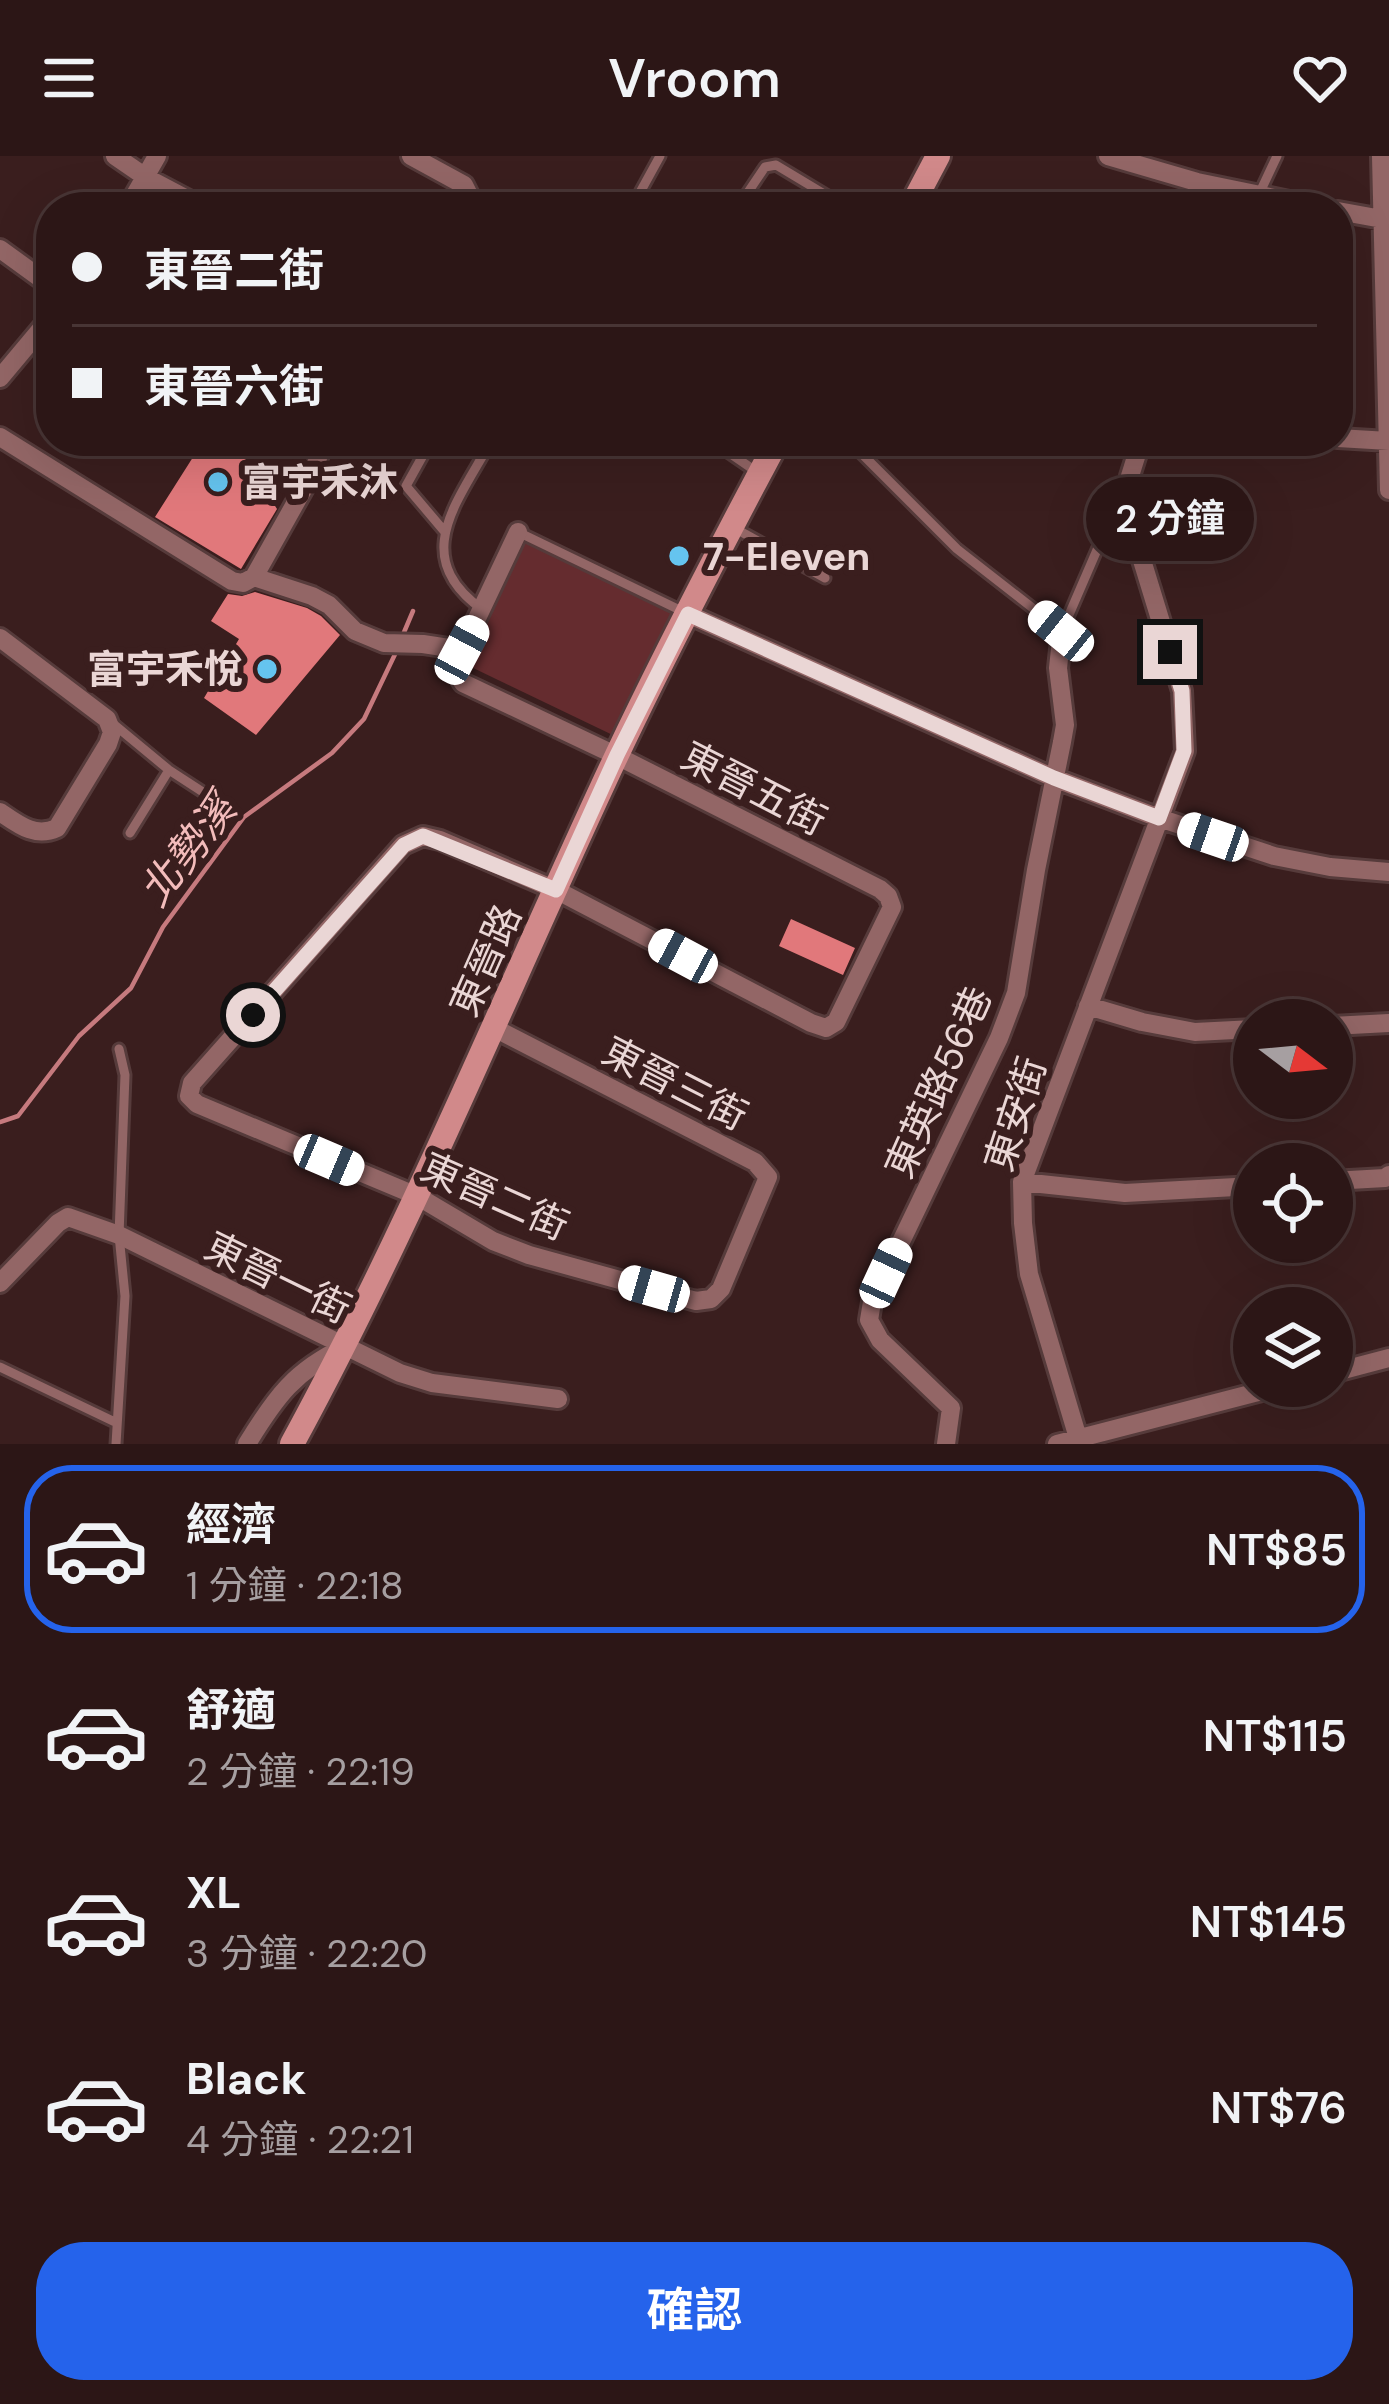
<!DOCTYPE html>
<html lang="zh-TW">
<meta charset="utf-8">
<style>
:root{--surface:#2c1616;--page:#341f1f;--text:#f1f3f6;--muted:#a69fa1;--line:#483535;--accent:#2563eb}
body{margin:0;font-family:"DM Sans","Noto Sans TC",sans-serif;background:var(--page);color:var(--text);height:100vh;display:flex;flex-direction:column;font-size:45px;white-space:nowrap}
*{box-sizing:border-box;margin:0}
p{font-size:39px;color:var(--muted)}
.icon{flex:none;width:66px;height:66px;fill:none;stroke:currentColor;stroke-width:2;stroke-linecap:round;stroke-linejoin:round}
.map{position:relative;height:1288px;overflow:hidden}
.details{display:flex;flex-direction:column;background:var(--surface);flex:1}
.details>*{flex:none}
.guide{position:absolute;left:36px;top:36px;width:1317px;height:264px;border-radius:48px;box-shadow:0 12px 48px #0002,0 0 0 3px var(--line);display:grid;align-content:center;height:264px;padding:0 36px;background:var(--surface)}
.needle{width:78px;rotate:106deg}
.tools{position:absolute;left:1233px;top:843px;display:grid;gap:24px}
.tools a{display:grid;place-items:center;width:120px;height:120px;border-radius:50%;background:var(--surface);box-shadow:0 12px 48px #0002,0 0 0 3px var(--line);font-size:60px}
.end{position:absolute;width:54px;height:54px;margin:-27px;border:15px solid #ead6d5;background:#111;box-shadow:0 0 0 6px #111}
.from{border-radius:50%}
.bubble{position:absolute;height:84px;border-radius:42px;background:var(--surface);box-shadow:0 12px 48px #0002,0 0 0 3px var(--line);font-size:39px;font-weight:600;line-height:84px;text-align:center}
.car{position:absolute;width:36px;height:72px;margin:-36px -18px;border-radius:15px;box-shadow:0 0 9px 3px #0007;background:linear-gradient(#fff 24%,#345 0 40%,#fff 0 76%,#345 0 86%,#fff 0)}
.guide b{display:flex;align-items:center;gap:42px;height:114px;font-size:45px}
.guide b+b{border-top:3px solid var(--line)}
.guide i{width:30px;height:30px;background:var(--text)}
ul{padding:21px 0 0;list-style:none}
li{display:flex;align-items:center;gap:36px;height:168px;margin:0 24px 18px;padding:0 12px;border:6px solid transparent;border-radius:48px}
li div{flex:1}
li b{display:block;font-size:45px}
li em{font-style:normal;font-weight:600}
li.on{border-color:var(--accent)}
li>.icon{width:108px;height:108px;stroke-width:1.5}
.primary-button{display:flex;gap:24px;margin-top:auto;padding:24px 36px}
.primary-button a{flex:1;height:138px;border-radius:48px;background:var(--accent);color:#fff;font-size:48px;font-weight:600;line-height:138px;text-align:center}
header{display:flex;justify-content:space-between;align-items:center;height:156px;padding:0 36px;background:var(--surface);font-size:54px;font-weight:600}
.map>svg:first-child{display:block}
.green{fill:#652c2f}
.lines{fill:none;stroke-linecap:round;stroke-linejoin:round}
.stream{stroke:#c67a7e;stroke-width:4.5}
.building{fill:#e1787b}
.lane-casing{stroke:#563b3b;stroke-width:15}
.street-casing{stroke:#563b3b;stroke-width:24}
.secondary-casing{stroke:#563b3b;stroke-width:30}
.lane{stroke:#936666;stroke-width:9}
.street{stroke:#936666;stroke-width:18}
.secondary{stroke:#d1898a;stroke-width:24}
.route{stroke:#ead6d5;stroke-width:15}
.poi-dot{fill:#65c4ef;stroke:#3a1e1e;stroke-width:4.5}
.labels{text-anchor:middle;stroke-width:12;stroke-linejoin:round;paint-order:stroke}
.poi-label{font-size:39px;font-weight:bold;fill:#ead6d5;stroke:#3a1e1e;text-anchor:start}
.street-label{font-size:39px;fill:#ead6d5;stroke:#3a1e1e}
.water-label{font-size:42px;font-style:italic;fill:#f3bcbb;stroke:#3a1e1e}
</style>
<header><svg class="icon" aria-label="menu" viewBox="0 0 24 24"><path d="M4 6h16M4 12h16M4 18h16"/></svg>Vroom<svg class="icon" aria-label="heart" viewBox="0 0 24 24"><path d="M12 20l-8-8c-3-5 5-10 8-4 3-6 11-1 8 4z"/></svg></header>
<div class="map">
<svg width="1389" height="1288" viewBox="0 0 1389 1288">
<rect width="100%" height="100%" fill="#3a1e1e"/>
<path class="green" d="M529,379l155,74 -63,130 -154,-74z"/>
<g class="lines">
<path class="stream" d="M402,481l11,-26
M0,966l18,-6 61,-80 52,-48 32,-61 81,-110 88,-64 32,-34 34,-71"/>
</g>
<path class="building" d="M229,285h23l-12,10 37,58 -36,60 -86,-52 40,-63 24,-2z
M255,436l52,16 14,8 19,19 -84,100 -52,-37 35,-59 -28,-18 17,-27 14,2z
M791,763l64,29 -12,27 -64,-29z"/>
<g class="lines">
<g class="lane-casing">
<path id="lane" d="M632,51l28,-51
M738,51l27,-40 11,-2 70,42
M1253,51l24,-51
M431,285l-25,45 39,46
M712,285l45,31
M849,285l108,108 105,82 63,-146
M736,373l89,49
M518,376l168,81
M483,454c-75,-53 -25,-108 8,-169
M111,566l58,48 63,41
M130,677l39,-63
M0,1211l117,56
M116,1288l9,-148 -6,-61 6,-160 -6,-26"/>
</g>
<g class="street-casing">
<path id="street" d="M115,0l32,22 55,29
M411,0l53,29 5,10 -2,12
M1108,0l89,26 121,25
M1381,0l8,334
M128,51l29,-51
M1338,55l44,8
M0,93l51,37
M0,222l51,-61
M0,281l232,144 11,2 11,-6 60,-107 4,-12 -4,-12 -7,-5
M1338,282l51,3
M254,421l58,19 17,9 26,26 29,12 39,1 39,6
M688,458l366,164 105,40 115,38 56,11 59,5
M0,482l107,81 5,13 -4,12 -51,84c-22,10 -38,-3 -57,-16
M1088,850l54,16 53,10 59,-3
M1332,870l57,-3
M494,872l261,134 13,15 -47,112 -10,10 -15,2 -167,-46 -36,-14 -76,-45 -220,-92 -8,-8 3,-13 211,-238 20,-9 17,4 116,50 255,133 15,5 10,-6 56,-115 -4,-11 -8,-7 -263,-133 -154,-73 -5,-8 4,-25 56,-118
M1332,1025l53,-3 4,-3
M1022,1026l103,11 129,-7
M0,1127l58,-60 10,-6 51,18 281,138 32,10 126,16
M1332,1217l57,-15
M1078,1282l-49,-164 -6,-51 -1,-41 163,-431 -3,-60 -48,-157 -4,-58 11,-35
M247,1288c28,-46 48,-74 98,-97
M946,1288l5,-36 -71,-68 -11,-20 3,-18 127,-264 17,-45 20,-123 26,-128 3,-17 -7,-57 4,-37
M1057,1288l224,-58"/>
</g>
<g class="secondary-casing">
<path id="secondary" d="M911,51l27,-51
M292,1288c121,-222 216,-457 323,-685 51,-108 106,-213 162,-318"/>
</g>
<use href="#lane" class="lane"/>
<use href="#street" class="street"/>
<use href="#secondary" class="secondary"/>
</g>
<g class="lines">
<path class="route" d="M253,859l151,-170 19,-9 133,54 61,-135 71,-141 366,164 105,40 25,-67 -2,-60 -12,-39"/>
</g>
<g class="poi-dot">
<circle cx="218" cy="326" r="12"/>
<circle cx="679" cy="400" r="12"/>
<circle cx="267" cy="513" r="12"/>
</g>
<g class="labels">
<g class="poi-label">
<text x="242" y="340">富宇禾沐</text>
<text x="703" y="414">7-Eleven</text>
<text x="243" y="527" text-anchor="end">富宇禾悅</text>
</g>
<g class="street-label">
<text transform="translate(754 632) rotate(27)" y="14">東晉五街</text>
<text transform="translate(485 804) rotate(-66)" y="14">東晉路</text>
<text transform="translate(938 926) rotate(-66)" y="14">東英路56巷</text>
<text transform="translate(675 927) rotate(27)" y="14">東晉三街</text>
<text transform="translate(1015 958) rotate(-72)" y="14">東安街</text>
<text transform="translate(495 1040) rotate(24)" y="14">東晉二街</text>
<text transform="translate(278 1121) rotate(26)" y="14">東晉一街</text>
</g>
<g class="water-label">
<text transform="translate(187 694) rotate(-52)" y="15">北勢溪</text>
</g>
</g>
</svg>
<div class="tools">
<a><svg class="needle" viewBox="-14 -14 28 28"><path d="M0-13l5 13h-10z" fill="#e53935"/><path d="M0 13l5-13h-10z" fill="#a69fa1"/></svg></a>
<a><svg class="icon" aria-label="locate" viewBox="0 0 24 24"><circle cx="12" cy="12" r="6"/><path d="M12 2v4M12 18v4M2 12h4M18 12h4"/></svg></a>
<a><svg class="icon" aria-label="layers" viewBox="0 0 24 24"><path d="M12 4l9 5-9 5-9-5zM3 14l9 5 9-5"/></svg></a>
</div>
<i class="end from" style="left:253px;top:859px"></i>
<i class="end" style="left:1170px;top:496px"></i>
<div class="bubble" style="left:1086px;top:321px;width:168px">2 分鐘</div>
<i class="car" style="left:1061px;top:475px;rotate:309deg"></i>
<i class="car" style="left:462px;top:494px;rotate:28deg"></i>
<i class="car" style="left:1213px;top:681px;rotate:289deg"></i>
<i class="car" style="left:683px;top:800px;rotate:298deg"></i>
<i class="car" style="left:329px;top:1004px;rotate:113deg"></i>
<i class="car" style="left:886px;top:1117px;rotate:25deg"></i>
<i class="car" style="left:654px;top:1133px;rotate:286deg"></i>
<div class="guide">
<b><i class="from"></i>東晉二街</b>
<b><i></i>東晉六街</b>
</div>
</div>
<section class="details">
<ul>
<li class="on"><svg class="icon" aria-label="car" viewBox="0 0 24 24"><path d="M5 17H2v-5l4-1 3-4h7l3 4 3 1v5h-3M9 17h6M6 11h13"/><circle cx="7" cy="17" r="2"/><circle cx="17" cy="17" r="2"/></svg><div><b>經濟</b><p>1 分鐘 · 22:18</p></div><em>NT$85</em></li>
<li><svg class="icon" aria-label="car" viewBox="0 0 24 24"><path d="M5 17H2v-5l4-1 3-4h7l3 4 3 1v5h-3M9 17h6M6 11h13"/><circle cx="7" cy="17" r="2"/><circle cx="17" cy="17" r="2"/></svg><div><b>舒適</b><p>2 分鐘 · 22:19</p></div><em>NT$115</em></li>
<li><svg class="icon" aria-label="car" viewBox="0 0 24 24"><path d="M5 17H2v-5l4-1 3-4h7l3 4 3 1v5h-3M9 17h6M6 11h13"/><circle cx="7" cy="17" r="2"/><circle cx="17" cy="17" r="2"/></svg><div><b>XL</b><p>3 分鐘 · 22:20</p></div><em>NT$145</em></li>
<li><svg class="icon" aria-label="car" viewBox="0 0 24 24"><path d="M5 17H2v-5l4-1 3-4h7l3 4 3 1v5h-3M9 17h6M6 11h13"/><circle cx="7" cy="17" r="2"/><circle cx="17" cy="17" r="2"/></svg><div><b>Black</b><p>4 分鐘 · 22:21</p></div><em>NT$76</em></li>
</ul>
<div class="primary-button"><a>確認</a></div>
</section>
